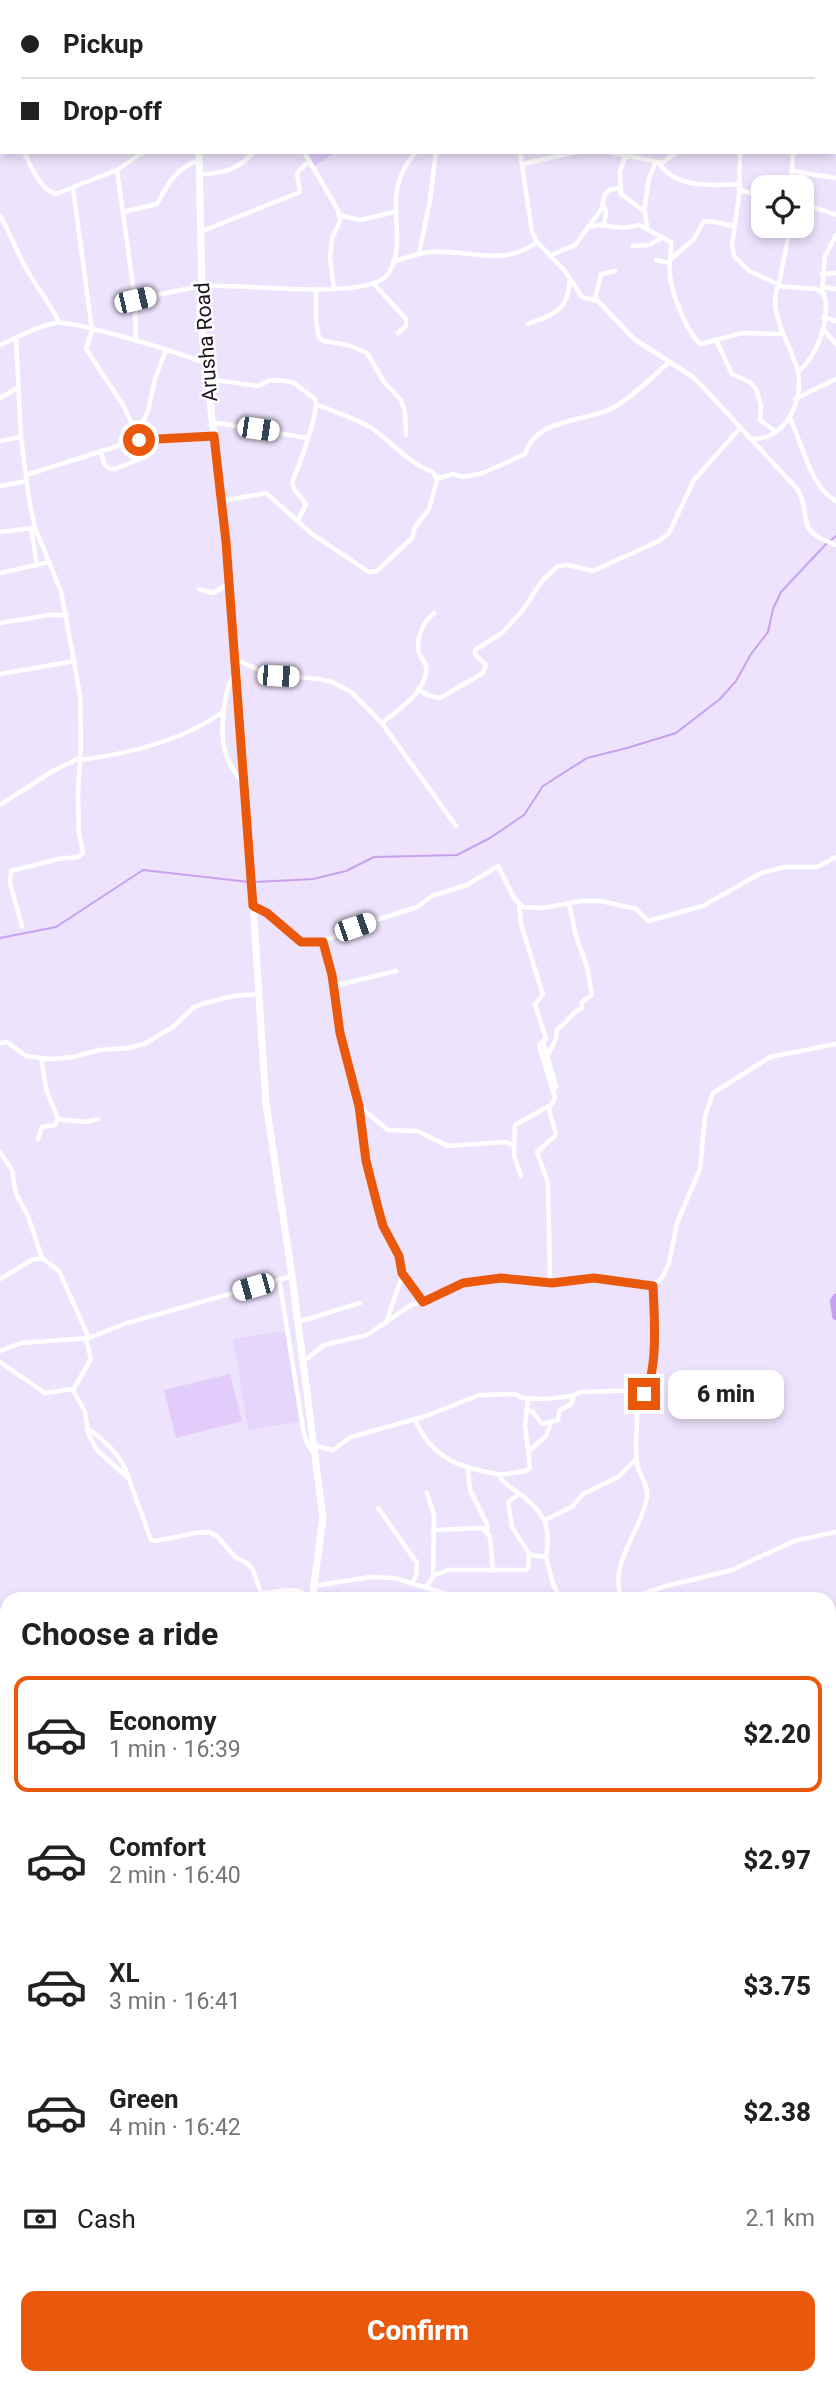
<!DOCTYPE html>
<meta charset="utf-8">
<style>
:root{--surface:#fff;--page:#f2f2f2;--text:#202124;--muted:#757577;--line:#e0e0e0;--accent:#ea580c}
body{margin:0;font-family:Roboto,sans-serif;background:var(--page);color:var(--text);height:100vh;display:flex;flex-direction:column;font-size:26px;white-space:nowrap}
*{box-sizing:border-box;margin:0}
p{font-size:23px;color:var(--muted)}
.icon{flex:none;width:38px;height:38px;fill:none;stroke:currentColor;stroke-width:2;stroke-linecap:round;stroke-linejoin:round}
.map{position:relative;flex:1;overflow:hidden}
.drawer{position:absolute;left:0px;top:1592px;width:836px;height:793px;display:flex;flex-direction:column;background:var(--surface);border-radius:21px 21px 0 0;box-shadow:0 4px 10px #0003}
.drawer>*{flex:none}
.top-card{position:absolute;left:0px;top:0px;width:836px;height:154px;box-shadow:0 4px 10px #0003;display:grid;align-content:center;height:154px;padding:0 21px;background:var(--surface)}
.tools{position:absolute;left:751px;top:175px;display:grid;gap:14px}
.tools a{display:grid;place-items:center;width:63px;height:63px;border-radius:14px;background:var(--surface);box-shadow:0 4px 10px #0003;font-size:35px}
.end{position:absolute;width:32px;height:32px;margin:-16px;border:9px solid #ea580c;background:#fff;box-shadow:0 0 0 4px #fff}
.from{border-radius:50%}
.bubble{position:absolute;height:49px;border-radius:14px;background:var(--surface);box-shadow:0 4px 10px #0003;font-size:23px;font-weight:800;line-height:49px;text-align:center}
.car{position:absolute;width:21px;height:42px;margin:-21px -10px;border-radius:9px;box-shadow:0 0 5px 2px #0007;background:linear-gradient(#fff 24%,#345 0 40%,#fff 0 76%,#345 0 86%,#fff 0)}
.top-card b{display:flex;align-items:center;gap:24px;height:66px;font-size:26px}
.top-card b+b{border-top:2px solid var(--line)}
.top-card i{width:18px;height:18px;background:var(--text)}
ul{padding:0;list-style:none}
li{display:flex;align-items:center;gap:21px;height:116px;margin:0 14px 10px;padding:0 7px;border:4px solid transparent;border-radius:14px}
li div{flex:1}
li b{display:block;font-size:26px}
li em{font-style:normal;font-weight:800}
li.on{border-color:var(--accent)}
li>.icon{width:63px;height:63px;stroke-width:1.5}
h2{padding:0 21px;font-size:32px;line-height:84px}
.pay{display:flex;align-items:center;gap:18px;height:77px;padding:0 21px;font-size:26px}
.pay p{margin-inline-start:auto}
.button{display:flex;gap:14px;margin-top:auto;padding:14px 21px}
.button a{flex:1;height:80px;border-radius:14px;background:var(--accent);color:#fff;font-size:28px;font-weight:800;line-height:80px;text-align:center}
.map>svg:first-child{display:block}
.built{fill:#e7d6fb}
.green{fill:#e1ccfb}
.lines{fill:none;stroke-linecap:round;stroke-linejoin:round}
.stream{stroke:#c6a1ef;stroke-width:2}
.river{stroke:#c6a1ef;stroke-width:8}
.street{stroke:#fff;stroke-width:4.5}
.secondary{stroke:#fff;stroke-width:7}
.route{stroke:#ea580c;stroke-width:9}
.labels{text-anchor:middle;stroke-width:5;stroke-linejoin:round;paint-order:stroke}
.street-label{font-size:21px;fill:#1b1620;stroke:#fff}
</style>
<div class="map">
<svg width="836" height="2384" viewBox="0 0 836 2384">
<rect width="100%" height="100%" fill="#eee3fc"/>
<path class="built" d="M285,1331l15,91 -52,8 -15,-91z"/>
<path class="green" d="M306,152h30l-23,15z
M230,1374l12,47 -66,17 -12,-48z"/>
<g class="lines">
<path class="stream" d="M831,540l5,-4
M255,882l58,-3 33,-8 28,-14 83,-2 33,-17 34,-23 19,-29 44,-28 40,-10 49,-15 44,-34 16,-18 15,-27 17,-22 5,-23 8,-17 46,-49
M0,938l56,-11 87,-57 106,12"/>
<path class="river" d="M836,1298l-2,3 2,15
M830,1942l6,-12
M830,2176l6,1"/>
<path class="street" d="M69,0l2,2
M439,0l1,2
M591,0v2
M643,0v2
M690,0l22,2
M785,0l1,2
M824,0l2,2
M833,0v2
M14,2l3,-2
M130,2l1,-2
M385,2v-2
M523,2l1,-2
M561,2l10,-2
M648,2l1,-2
M735,2v-2
M0,8l2,-1
M0,35l2,-3
M835,60h1
M835,71l1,15
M835,138l1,-1
M0,140l2,-2
M24,152c7,14 16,38 32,42l61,-24 26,-18
M304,152l34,58 2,11 -8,17 -2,20 4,31
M520,152l12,80 5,10 28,29 17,26 16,4 36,38 59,38 9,9 96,104c15,28 -6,39 38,55
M609,152l53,11 15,-11
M740,152l-1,44 -7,49 2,11 15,15 29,13
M625,157l-5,14 1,23 24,18 2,16
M659,163c15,25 54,23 81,21
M522,164l54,-12
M117,170l18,130 1,41
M792,171l44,7
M200,174c21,0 39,-4 53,-22
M791,187l2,-35
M73,188l19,142 -6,19 37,56 17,35
M739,190l24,6
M802,203l34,12
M603,205l3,6 -2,15
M123,212l34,-8c11,-20 19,-37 43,-44
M644,212l5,-34 7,-16
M339,215l21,5 35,-8
M0,216c11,17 16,36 27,54 10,18 23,33 32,52
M588,227l12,-2 24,3 15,-3 32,17c1,11 -3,22 -1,33 1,17 18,60 31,69l41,-11 40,1
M200,232l100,-40 -3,-19 12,-12
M633,246l16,-1 12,-7
M419,254l11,-54 6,-48
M551,255l24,-10 26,-35 4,-16 4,-4 11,-2
M656,260l13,3
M670,260l24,-21 9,-17 6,-1 25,5
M393,262c12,-4 25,-9 37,-10 38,-3 73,16 107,-10
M822,274l14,-1
M374,284l32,35v7l-8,7
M778,286l38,3 8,5c7,25 -7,62 -26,78
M822,287l14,2
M316,289v32l3,17 5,3 24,4 19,8 17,29 17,18 4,12 1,23
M822,291l3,-35 11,-21
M595,299l6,-25 14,-3
M135,300c23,-5 46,-11 69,-14 36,-3 164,16 184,-12 24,-37 -12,-78 28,-122
M824,317l12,4
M528,324c27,-11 39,-11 42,-44
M823,329l13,15
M16,339l5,98 8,62 6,29 26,63 19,104 1,50 -3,50 1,37 4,21 -5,4 -20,2 -47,12 -1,12 12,43
M716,340l16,34 18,8 6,7 5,17 -1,14 16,12
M0,345c17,-7 37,-19 55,-22 19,-3 130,31 151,41
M207,379l51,7 12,-6 16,1 8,2 21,16c5,11 -17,70 -23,83l2,7 12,15 -8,16
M0,398l19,-11
M795,399l41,-20
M790,418c12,25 20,69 46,83
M212,422l95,16
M137,433l11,-22 7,-32 11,-29
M752,439c33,1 52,-38 46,-67 -6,-24 -22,-46 -23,-72 0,-8 3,-14 5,-21 3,-18 8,-36 9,-53
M0,441l21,-4
M101,452c2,8 3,18 14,17l27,-11 -3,-18
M26,475l111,-35 77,-4
M436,476l4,2 13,-4 10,3 20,-4 42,-19c12,-37 58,-31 88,-46 21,-12 38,-30 55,-45
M0,486l27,-5
M222,501l44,-8 46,41 57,38 8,-1 35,-33 3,-11 14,-18 8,-29 -4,-8c-25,-9 -41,-30 -63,-45 -16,-9 -35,-15 -52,-22
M31,528l6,37
M0,532l34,-4
M0,573l50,-11
M199,589l14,4 15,-9
M0,623l49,-8h18
M235,659l32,15 52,5 13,3 19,10 30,30 75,104
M236,670c-12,19 -17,59 -11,81 3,13 12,24 19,34
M0,674l75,-13
M418,689l11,7 11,2 43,-25 3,-8 -11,-11v-4l27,-17 21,-23 19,-29 16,-15 10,-1 25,6 66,-30 10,-8 25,-53 46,-52
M382,723c16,-13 40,-28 44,-50 2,-9 -4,-13 -7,-20 -4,-14 5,-32 15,-40
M79,760c49,-6 103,-19 144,-48
M0,805l51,-33 28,-14
M519,905l2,19 22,71 -8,9 11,35 -7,6 16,53 -6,11 7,26 -19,17 11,31 2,100
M254,906l19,11 28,25 19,1 35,-16 62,-20 15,-11 35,-11 31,-19 16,32 9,9 19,1 39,-7h20l35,8 12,12 55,-15 58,-33 24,-6h32l19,-10
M323,942l9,33 8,58 19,73 13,79 11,41 18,40v13l-15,44
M333,986l63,-15
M543,1041l13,45 -3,7
M0,1043l7,-1 19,14 25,3 22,-2 26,-7 30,-2 15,-4 29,-17 20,-19 9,-4 31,-8 25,-2
M547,1057l9,-18 1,-10c11,-5 13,-17 25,-21v-6l10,-7 -5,-28 -11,-31 -7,-32
M360,1107l28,23 29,1 31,15 58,-4 8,4
M58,1119l27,3 13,-3
M38,1139l4,-12 13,-2 3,-6 -12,-30 -5,-31
M0,1152l12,18 4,24 12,22 14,42 17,13 30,67
M521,1176l-7,-21 1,-30 34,-19
M403,1274l20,28
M0,1279l32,-19 10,-2
M279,1279l25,155 4,11 6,8
M298,1322l62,-19
M86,1339l5,20 -18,31 12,22 3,21 8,16 33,30 22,61 5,1 39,-8 14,-1 8,4 18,21 12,6 6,7 8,23c17,1 36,-10 50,6
M0,1351l21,-8 68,-5 35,-14 168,-48
M304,1361l20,-16 43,-10 44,-30 27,-9 21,-11 19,-5 31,-2 43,5 42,-5 59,8
M0,1362l45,31 28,-4
M526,1410l7,2 9,12 16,-4 1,-9 12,-7 3,-9
M415,1420c17,38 44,48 83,54 6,11 16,15 26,23 22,18 27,32 22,60
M87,1428c16,11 36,29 41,48
M315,1446l18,4 18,-13 75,-21 53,-21 36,-1 7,4 23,1 26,-3 10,-4 65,-2
M529,1451l17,-15 5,-13
M468,1470l2,20 17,34v7
M499,1475l26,-4 5,-3 -5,-42 3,-28
M427,1493l7,22 -1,62
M519,1494l-11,8 4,25 18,28 16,2 7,27 8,16
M378,1508l39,55 -1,12 -4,9
M545,1520l27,-13 11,-13 35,-17 19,-19
M433,1530l50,-2 7,9 3,34
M314,1586l56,-9 24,1 73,22
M425,1588l10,-13 13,-5h78l2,-2 1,-14
M622,1600c-15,-36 20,-69 25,-103 2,-10 -7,-21 -9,-30 -4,-15 -1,-34 -1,-49 0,-14 9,-23 12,-35 6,-33 5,-64 4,-97l9,-8 7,-15 8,-40 23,-54 5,-53 8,-23 57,-36 66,-13
M624,1600l42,-14 66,-16 62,-29 42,-9
M0,1797l7,-4
M830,1948l6,2
M0,1986l7,-2
M0,2161h7
M168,2378v6
M497,2378v6
M154,2384l1,-6"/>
<path class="secondary" d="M202,2v-2
M199,152l3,134 -2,27 26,229 16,192 24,369 26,173 31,242 -11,82
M385,2378v6"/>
</g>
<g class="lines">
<path class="route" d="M139,440l75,-4 12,106 27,364 14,7 34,29h22l9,33 8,58 19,73 7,55 11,43 6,22 16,30 3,17 21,29 40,-19 38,-5 51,5 42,-5 59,8c1,27 6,84 -9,108"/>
</g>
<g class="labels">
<g class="street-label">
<text transform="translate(206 342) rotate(-94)" y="7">Arusha Road</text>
</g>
</g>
</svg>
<div class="tools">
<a><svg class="icon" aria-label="locate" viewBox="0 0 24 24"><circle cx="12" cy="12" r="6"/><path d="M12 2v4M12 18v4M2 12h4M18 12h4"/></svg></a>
</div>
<i class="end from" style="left:139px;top:440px"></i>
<i class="end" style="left:644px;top:1394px"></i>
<div class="bubble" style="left:668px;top:1370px;width:116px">6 min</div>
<i class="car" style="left:135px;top:300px;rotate:77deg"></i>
<i class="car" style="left:258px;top:429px;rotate:98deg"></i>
<i class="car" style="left:278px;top:676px;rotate:93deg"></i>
<i class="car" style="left:355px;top:927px;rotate:71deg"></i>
<i class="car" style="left:253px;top:1287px;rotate:254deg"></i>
<div class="top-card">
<b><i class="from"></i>Pickup</b>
<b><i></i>Drop-off</b>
</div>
<section class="drawer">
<h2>Choose a ride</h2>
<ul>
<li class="on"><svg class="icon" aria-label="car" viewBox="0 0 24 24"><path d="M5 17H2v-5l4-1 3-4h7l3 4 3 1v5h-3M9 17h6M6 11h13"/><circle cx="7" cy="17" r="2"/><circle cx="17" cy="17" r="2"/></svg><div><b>Economy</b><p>1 min · 16:39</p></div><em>$2.20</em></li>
<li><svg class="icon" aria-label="car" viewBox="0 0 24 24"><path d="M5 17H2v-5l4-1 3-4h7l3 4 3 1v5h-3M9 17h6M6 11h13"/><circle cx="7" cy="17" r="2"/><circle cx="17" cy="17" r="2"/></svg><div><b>Comfort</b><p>2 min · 16:40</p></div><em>$2.97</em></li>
<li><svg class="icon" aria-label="car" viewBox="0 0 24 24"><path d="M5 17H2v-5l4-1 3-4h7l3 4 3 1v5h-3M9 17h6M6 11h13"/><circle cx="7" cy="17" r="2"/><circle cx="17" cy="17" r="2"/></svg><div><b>XL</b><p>3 min · 16:41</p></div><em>$3.75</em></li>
<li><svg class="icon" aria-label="car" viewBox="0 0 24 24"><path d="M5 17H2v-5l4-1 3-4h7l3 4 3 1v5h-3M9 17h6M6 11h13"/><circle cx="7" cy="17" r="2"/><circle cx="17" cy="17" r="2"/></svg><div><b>Green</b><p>4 min · 16:42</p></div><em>$2.38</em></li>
</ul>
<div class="pay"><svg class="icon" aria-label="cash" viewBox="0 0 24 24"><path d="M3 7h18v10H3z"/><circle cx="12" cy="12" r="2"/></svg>Cash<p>2.1 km</p></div>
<div class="button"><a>Confirm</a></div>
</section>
</div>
